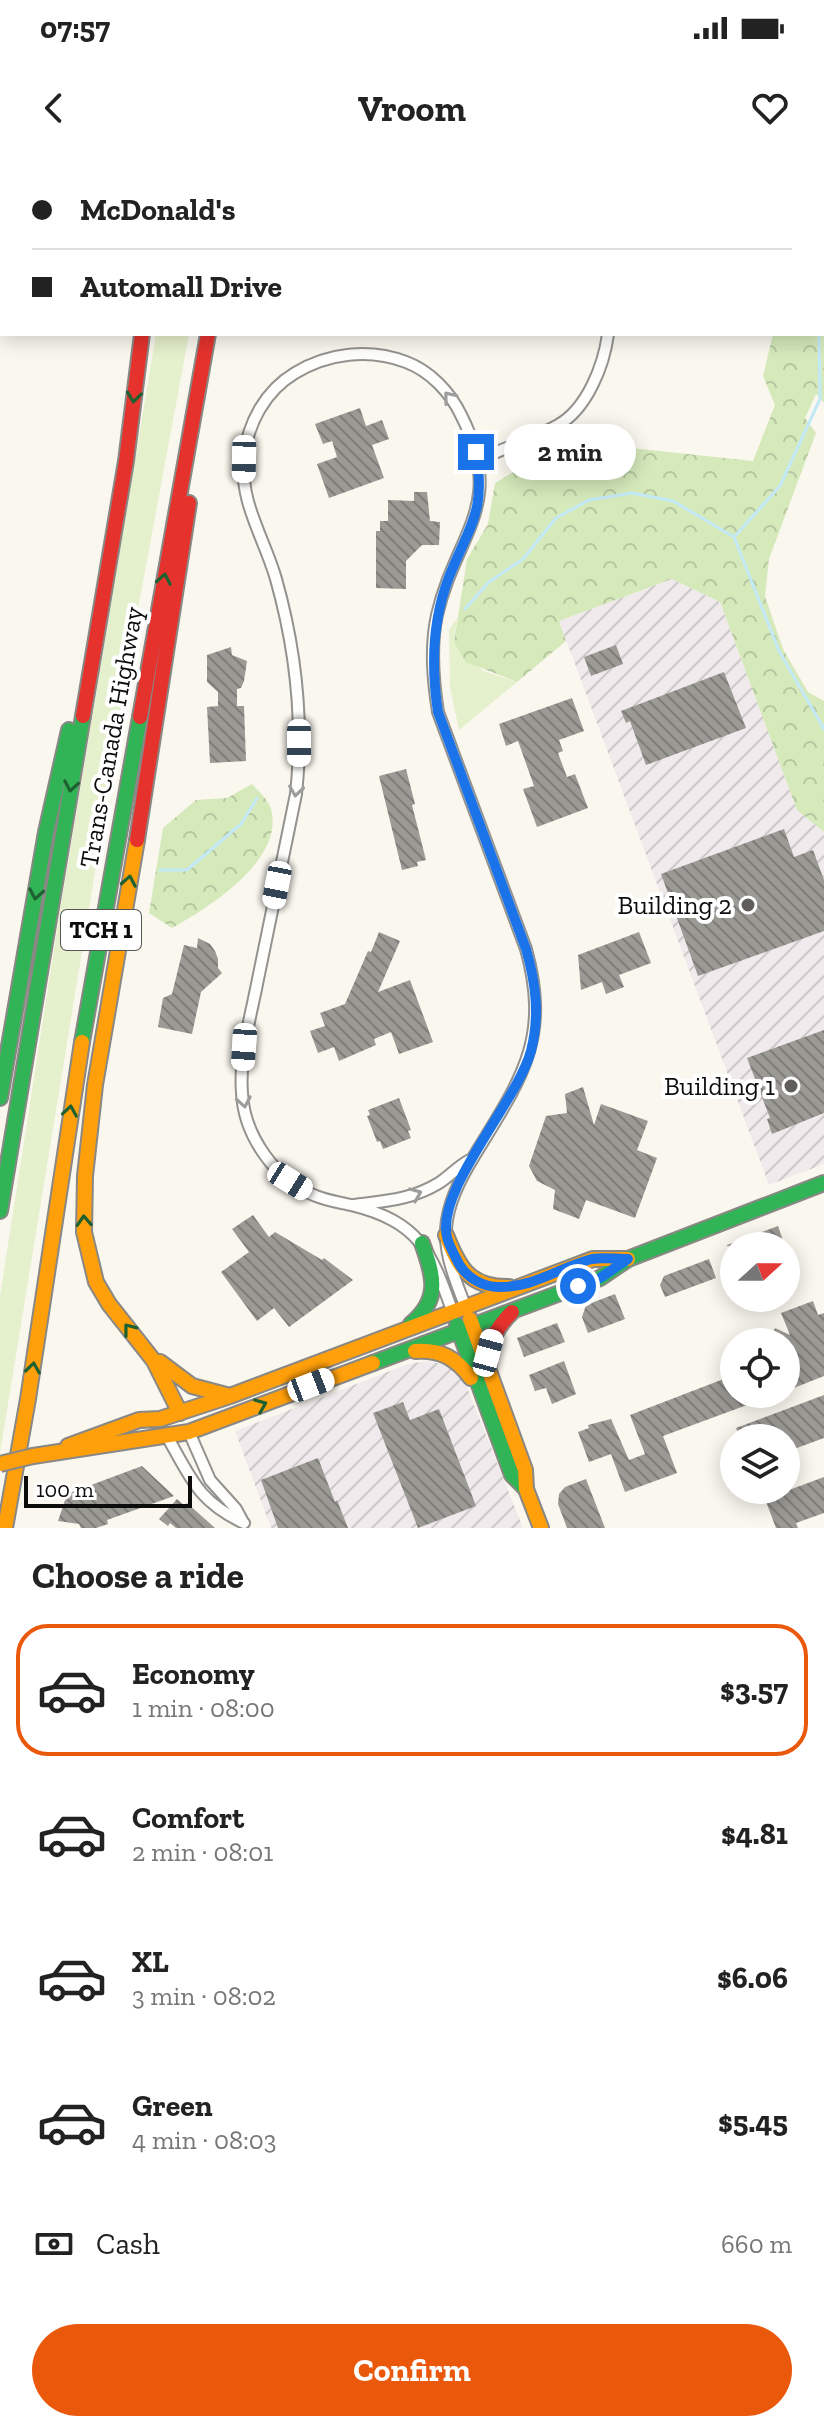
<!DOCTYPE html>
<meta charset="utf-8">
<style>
:root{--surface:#fff;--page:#f6f6f6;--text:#222;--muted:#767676;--line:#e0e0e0;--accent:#ea580c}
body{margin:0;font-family:"Zilla Slab",serif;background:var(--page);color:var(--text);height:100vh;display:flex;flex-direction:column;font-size:30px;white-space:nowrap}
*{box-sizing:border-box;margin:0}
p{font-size:26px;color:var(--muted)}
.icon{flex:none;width:44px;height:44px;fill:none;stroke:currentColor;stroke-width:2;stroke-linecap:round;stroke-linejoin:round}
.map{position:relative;height:1368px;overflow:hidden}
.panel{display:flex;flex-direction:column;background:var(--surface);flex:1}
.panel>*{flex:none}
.top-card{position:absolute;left:0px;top:0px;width:824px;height:176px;box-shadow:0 4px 20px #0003;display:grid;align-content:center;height:176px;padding:0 32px;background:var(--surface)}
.needle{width:52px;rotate:69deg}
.buttons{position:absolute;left:720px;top:1072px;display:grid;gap:16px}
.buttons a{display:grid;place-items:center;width:80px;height:80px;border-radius:50%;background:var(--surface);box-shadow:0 4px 20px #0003;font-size:40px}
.scale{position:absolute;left:24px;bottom:20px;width:168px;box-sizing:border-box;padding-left:8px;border:4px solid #0c0c0c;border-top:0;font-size:22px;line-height:28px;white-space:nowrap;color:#0c0c0c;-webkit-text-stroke:6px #fff;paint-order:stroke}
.end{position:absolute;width:36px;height:36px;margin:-18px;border:10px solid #1a73e8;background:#fff;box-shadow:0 0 0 4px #fff}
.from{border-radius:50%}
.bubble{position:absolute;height:56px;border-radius:28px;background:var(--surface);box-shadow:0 4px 20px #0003;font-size:26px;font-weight:800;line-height:56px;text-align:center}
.car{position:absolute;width:24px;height:48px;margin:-24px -12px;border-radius:10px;box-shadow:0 0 6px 2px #0007;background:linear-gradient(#fff 24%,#345 0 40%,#fff 0 76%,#345 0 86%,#fff 0)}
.top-card b{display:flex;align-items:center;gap:28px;height:76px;font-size:30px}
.top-card b+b{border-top:2px solid var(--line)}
.top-card i{width:20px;height:20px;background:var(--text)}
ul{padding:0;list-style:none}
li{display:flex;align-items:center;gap:24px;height:132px;margin:0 16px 12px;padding:0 16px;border:4px solid transparent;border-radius:32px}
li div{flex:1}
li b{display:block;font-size:30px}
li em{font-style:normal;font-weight:800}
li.selected{border-color:var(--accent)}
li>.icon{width:72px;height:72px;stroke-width:1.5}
h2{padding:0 32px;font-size:36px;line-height:96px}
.pay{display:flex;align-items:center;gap:20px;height:88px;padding:0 32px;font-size:30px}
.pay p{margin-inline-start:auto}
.action{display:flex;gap:16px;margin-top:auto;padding:16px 32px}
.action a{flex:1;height:92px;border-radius:48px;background:var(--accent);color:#fff;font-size:32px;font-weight:800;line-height:92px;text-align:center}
.status{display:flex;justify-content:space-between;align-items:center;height:56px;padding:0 40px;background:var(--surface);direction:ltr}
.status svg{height:22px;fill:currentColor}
header{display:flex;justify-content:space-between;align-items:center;height:104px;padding:0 32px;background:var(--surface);font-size:36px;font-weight:800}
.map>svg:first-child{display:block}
.industrial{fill:url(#industrial-furrows)}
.grass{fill:#e5f0cd}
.forest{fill:url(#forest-crowns)}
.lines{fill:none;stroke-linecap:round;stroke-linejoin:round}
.stream{stroke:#c3e8f6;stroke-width:3}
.building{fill:url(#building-back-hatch)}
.street-casing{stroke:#93928e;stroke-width:14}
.fast-casing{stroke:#8a8885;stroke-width:18}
.slow-casing{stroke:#8a8885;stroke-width:18}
.jam-casing{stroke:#8a8885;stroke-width:18}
.street{stroke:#fefefd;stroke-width:10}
.fast{stroke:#30b455;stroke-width:14}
.slow{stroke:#ff9f0a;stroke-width:14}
.jam{stroke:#e5322d;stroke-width:14}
.slow-bridge-casing{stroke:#8a8885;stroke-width:18;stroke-linecap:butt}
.slow-bridge{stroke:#ff9f0a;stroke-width:14}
.oneway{stroke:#1e6030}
.oneway2{stroke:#9d9d9d}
.route{stroke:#1a73e8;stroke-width:10}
.poi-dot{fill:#5f5e5b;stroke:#fff;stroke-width:3}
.labels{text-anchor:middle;stroke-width:8;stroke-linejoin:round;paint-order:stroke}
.shield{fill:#fff;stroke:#555;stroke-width:2}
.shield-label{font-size:24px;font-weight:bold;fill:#0c0c0c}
.street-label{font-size:26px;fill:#0c0c0c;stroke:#fff}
.poi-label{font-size:26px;fill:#0c0c0c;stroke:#fff;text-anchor:end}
</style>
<div class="status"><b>07:57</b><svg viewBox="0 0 49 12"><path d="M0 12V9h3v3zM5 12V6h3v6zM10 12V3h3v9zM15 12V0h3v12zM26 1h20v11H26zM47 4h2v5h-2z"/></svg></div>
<header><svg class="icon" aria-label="back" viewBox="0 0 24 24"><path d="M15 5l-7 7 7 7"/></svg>Vroom<svg class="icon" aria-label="heart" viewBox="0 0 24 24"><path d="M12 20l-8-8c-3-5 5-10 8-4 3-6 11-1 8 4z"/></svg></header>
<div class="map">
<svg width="824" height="1368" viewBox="0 0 824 1368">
<defs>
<pattern id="industrial-furrows" width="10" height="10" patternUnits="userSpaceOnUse" patternTransform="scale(2)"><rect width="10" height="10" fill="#f1eaed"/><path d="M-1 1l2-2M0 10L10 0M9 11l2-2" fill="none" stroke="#cdc8ca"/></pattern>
<pattern id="forest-crowns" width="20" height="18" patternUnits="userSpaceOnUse" patternTransform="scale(2)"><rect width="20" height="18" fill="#d5e9bb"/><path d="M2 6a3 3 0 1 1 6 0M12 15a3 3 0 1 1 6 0" fill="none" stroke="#b6c7a0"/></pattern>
<pattern id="building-back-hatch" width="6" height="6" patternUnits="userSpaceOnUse" patternTransform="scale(2)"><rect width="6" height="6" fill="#9c9a95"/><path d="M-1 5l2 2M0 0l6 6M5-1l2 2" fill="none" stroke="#7e7c78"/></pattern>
</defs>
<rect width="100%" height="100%" fill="#faf7ef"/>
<path class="industrial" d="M672,419l48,23 77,208 27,22v332l-55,21 -210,-564z
M427,1201l20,4 10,6 8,11 58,146h-252l-36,-97 173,-67z"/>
<path class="grass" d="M156,174h33l-51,275 -138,844v-157l59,-379z
M457,458l-3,24 29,29 34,11 -58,48 -9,-43 -1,-57z"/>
<path class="forest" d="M0,0h135l-133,2 -2,87z
M746,0h78v243l-8,-9 -11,24 11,15 -47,126 -4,37 18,53 25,43 16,9v131l-27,-22 -77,-208 -48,-23 -113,42 7,20 -49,41 -51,-20 -12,-20 13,-83 21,-35 7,-41 62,-37 46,-1 150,16 22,-56 -12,-29 10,-42h49v-172z
M252,624c7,8 16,15 19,25 14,51 -63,99 -99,119l-23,-15 14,-85 33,-28 31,-2z"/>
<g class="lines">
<path class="stream" d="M800,0l1,2
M822,58l2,8
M822,150l2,-10
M735,376l45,-50 40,-87 -1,-65
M465,449l24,-27 34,-23 33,-41 33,-18 43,-7 41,8 61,36 45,114 45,78
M160,710h27l54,-46 16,-26"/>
</g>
<path class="building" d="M360,248l6,18 16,-6 7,19 -17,6 12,33 -55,20 -12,-34 20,-7 -5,-16 -9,3 -8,-20z
M414,332h13l3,29 10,1 -1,23h-17l-16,16v28l-30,-1v-57h4v-10h8v-21l26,1z
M616,485l7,19 -32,12 -7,-19z
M231,487l1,8 15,6 -3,20 -3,7 -4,1v17h7l2,55 -36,2 -3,-56 11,-1v-14l-11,-10v-27z
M724,512l22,56 -100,37 -16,-44 -4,2 -5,-12z
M572,538l12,33 -25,9 4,11 -5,2 9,24 8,-3 13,34 -51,19 -14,-38 11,-3 -16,-45 -12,5 -7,-22z
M406,609l9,35 -3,1 14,55 -9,2 1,4 -16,4 -23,-94z
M784,669l10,28 19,-7 11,30v51l-126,45 -37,-102z
M379,772l21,9 -22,51 32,-12 23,62 -34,12 -8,-22 -17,7 2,6 -37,16 -5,-14 -16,6 -8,-22 15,-5 -5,-13 25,-9 23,-53 3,1z
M639,772l12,31 -32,12 5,12 -18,7 -4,-12 -21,8 -3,-35z
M198,778l12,6 5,7 3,8v9l4,5 -21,19 -9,42 -34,-7 5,-29 9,-4 12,-49 13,3z
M824,870v83l-52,21 -5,-15 3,-1 -23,-60z
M583,927l11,38 7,-21 47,17 -11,29 20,8 -22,60 -49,-18 -7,19 -26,-10 2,-19 -18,-9 -8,-15 17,-50 21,-3 -2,-19z
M399,938l12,32 -3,1 3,7 -28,11 -3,-8 -3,1 -10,-26 3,-1 -2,-5z
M253,1055l16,22 6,-5 47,28 2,-2 29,22 -64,47 -15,-19 -17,13 -36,-49 28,-20 -17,-23z
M778,1066l7,20h-58v-1z
M709,1099l7,19 -51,19 -5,-12 4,-9z
M615,1134l10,25 -37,14 -6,-16 4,-12z
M813,1141l5,14 6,-2v63l-38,15v-49h-17l6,-14 15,7 -9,-22z
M557,1163l8,19 -41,15 -7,-19z
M564,1201l12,33 -24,10 -6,-16 -11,3 -6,-16z
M734,1215v19l40,1 -111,41 14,37 -52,19 -14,-38 -22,8 -11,-30 11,-4 -1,-3 23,-6 18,41 16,-6 -15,-39z
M824,1235v43l-38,14v-14h-46l-4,-10z
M403,1242l7,18 29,-11 37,97 -58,22 -45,-115z
M318,1298l17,44 2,-2 11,28h-70l-17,-48z
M142,1306l32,30 -67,24 1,4 -12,4h-15l-2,-4 -21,-3 9,-27z
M824,1317v36l-28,10 2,5h-22l-11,-29z
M586,1319l19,49h-38l-9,-24 1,-10 6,-7z
M177,1339l8,7 2,-3 28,25h-39l-6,-5 -2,3 -9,-7z"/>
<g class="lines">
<g class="street-casing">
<path id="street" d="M573,0v2
M478,300c26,-12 55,-21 80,-35 29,-16 46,-60 50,-91
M354,1045c31,-4 57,-5 85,-22 11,-7 19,-17 31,-23
M453,1153c-22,-62 -33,-91 -102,-108 -12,-3 -23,-4 -35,-9 -40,-15 -72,-60 -74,-103 -3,-38 9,-77 16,-114 13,-62 25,-123 38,-185 8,-74 0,-144 -20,-215 -12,-42 -37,-77 -32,-122 4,-34 21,-66 51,-84 33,-20 74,-25 111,-11 24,9 44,30 55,53 46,90 -5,118 -24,200 -7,32 -4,65 1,97l88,237c24,87 -2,126 -47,199 -13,21 -28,46 -32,72 -5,31 8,59 19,88
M189,1272l21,48 26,29 7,13
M168,1278c23,41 31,64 76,85"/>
</g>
<g class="fast-casing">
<path id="fast" d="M82,882l58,-325
M0,938l46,-266 23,-102
M0,1051l83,-495
M411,1164c30,-25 23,-48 11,-81
M457,1165l55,150 14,14
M373,1203l227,-85 28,-19 196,-76"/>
</g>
<g class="slow-casing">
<path id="slow" d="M164,0v2
M137,680l-42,245 -10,91 -1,56 12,50 13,22 45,57 26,52
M446,1075c13,33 24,53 63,52
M470,1159l55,151 1,19 15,39
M415,1191c25,-2 41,7 56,27
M160,1202l32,24 38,10
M68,1286l71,-26 21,-1 70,-23 363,-137h35
M33,1296l156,-24 184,-69
M5,1368l23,-129 54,-357"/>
</g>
<g class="jam-casing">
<path id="jam" d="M239,0v2
M83,556l43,-255 16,-127
M140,557l68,-383
M137,680l52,-337
M489,1204c-1,-22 8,-37 23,-52"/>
</g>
<use href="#street" class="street"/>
<use href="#fast" class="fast"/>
<use href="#slow" class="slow"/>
<use href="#jam" class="jam"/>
<g class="slow-bridge-casing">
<path id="slow-bridge" d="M0,1304l33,-8"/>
</g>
<use href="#slow-bridge" class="slow-bridge"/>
</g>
<defs><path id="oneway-chevron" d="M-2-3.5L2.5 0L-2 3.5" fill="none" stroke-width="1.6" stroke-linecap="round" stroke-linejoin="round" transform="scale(2)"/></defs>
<g class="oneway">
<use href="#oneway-chevron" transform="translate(134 237) rotate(97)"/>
<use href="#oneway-chevron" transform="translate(164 419) rotate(-80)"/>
<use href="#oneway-chevron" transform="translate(71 626) rotate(100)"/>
<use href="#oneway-chevron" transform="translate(129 721) rotate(-80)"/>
<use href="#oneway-chevron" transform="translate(36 734) rotate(100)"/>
<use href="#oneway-chevron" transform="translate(70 951) rotate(-81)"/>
<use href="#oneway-chevron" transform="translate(84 1061) rotate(-93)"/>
<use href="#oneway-chevron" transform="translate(129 1169) rotate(-128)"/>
<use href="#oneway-chevron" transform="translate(33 1208) rotate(-82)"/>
<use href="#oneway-chevron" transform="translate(261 1245) rotate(-22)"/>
</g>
<g class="oneway2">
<use href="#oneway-chevron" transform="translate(449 237) rotate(-129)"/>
<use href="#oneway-chevron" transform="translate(296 631) rotate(98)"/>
<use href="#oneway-chevron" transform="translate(244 942) rotate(80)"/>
<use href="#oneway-chevron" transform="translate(416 1034) rotate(-22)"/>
</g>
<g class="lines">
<path class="route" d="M476,292c10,61 -6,72 -27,125 -17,44 -18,89 -11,135l88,237c10,35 14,67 5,102 -14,51 -95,138 -84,186 2,9 8,19 12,27 8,14 24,23 40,23 34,1 61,-20 93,-28 11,-2 25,0 36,0l-28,19 -22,8"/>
</g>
<g class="poi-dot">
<circle cx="748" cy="745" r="8"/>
<circle cx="791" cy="926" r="8"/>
</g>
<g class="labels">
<rect class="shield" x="61" y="750" width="80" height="40" rx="6"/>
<g class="shield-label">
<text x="101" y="778">TCH 1</text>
</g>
<g class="street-label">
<text transform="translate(111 577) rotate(-80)" y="9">Trans-Canada Highway</text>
</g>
<g class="poi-label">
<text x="732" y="754">Building 2</text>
<text x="775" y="935">Building 1</text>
</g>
</g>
</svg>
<div class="buttons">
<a><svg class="needle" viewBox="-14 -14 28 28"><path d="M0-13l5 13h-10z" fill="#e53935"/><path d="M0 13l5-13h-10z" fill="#767676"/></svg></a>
<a><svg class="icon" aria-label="locate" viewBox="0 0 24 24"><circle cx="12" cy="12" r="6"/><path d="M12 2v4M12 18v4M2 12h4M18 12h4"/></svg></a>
<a><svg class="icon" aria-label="layers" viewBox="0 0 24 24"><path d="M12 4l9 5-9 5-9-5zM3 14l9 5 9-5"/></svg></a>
</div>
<div class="scale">100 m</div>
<i class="end from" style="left:578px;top:1126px"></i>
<i class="end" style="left:476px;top:292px"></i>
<div class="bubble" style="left:504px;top:264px;width:132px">2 min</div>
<i class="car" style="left:244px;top:299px;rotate:181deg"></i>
<i class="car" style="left:299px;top:583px;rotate:180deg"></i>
<i class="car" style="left:277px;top:725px;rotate:191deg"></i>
<i class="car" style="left:244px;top:887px;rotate:184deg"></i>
<i class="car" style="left:290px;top:1021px;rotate:122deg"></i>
<i class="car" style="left:488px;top:1193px;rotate:15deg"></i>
<i class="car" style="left:311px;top:1225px;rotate:69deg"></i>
<div class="top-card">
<b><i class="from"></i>McDonald's</b>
<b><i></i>Automall Drive</b>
</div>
</div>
<section class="panel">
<h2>Choose a ride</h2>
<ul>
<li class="selected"><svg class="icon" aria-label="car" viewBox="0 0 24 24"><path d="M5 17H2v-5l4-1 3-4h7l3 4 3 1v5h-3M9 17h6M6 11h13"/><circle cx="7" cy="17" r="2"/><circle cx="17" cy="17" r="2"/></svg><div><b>Economy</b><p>1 min · 08:00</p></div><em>$3.57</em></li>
<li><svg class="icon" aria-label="car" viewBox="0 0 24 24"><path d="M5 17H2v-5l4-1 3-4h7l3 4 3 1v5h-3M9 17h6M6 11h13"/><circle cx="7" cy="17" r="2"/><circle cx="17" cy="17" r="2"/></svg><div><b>Comfort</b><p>2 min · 08:01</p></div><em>$4.81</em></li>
<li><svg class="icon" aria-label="car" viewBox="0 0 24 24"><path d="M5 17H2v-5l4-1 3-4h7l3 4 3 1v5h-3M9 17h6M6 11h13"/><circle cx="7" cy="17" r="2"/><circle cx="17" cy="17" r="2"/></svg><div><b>XL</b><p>3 min · 08:02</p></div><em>$6.06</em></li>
<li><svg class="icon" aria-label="car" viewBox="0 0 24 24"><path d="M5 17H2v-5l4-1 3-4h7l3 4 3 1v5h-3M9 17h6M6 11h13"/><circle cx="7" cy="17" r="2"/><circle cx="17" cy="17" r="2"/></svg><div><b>Green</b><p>4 min · 08:03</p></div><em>$5.45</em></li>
</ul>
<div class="pay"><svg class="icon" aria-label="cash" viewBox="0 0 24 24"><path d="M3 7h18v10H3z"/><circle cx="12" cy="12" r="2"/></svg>Cash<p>660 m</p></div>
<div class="action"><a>Confirm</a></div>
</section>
